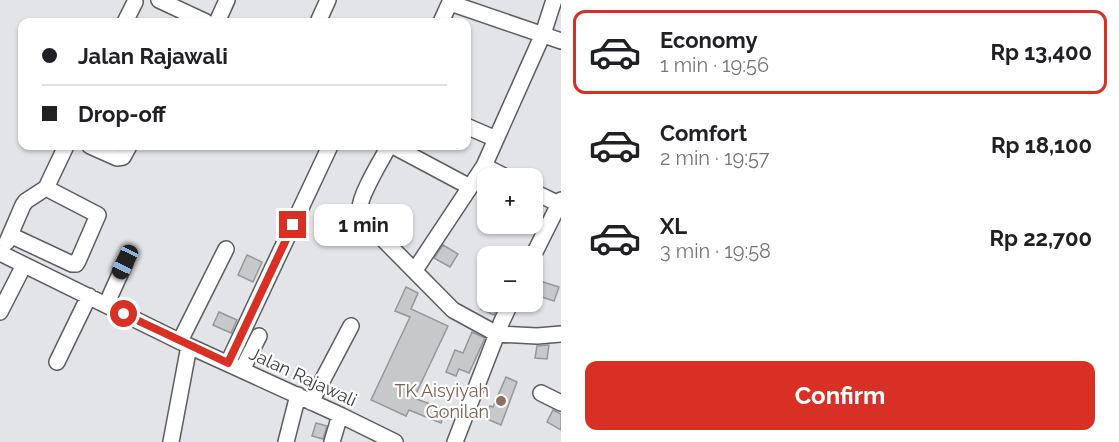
<!DOCTYPE html>
<meta charset="utf-8">
<style>
:root{--surface:#fff;--page:#f2f2f2;--text:#202124;--muted:#757577;--line:#e0e0e0;--accent:#d93025}
body{margin:0;font-family:Raleway,sans-serif;background:var(--page);color:var(--text);height:100vh;display:flex;flex-direction:column;font-size:22px;white-space:nowrap}
*{box-sizing:border-box;margin:0}
p{font-size:20px;color:var(--muted)}
.icon{flex:none;width:33px;height:33px;fill:none;stroke:currentColor;stroke-width:2;stroke-linecap:round;stroke-linejoin:round}
.map{position:relative;flex:1;overflow:hidden}
.side{display:flex;flex-direction:column;background:var(--surface);width:558px}
.side>*{flex:none}
.guide{position:absolute;left:18px;top:18px;width:453px;height:132px;border-radius:12px;box-shadow:0 2px 4px #0004;display:grid;align-content:center;height:132px;padding:0 24px;background:var(--surface)}
.tools{position:absolute;left:477px;top:168px;display:grid;gap:12px}
.tools a{display:grid;place-items:center;width:66px;height:66px;border-radius:12px;background:var(--surface);box-shadow:0 2px 4px #0004;font-size:30px}
.end{position:absolute;width:27px;height:27px;margin:-14px;border:8px solid #d93025;background:#fff;box-shadow:0 0 0 3px #fff}
.from{border-radius:50%}
.bubble{position:absolute;height:42px;border-radius:12px;background:var(--surface);box-shadow:0 2px 4px #0004;font-size:20px;font-weight:700;line-height:42px;text-align:center}
.car{position:absolute;width:18px;height:36px;margin:-18px -9px;border-radius:8px;box-shadow:0 0 4px 2px #0007;background:linear-gradient(#222 24%,#8ab4d8 0 40%,#222 0 76%,#8ab4d8 0 86%,#222 0)}
.guide b{display:flex;align-items:center;gap:21px;height:57px;font-size:22px}
.guide b+b{border-top:2px solid var(--line)}
.guide i{width:15px;height:15px;background:var(--text)}
ul{padding:10px 0 0;list-style:none}
li{display:flex;align-items:center;gap:18px;height:84px;margin:0 12px 9px;padding:0 12px;border:3px solid transparent;border-radius:12px}
li div{flex:1}
li b{display:block;font-size:22px}
li em{font-style:normal;font-weight:700}
li.on{border-color:var(--accent)}
li>.icon{width:54px;height:54px;stroke-width:1.5}
.primary-button{display:flex;gap:12px;margin-top:auto;padding:12px 24px}
.primary-button a{flex:1;height:69px;border-radius:12px;background:var(--accent);color:#fff;font-size:24px;font-weight:700;line-height:69px;text-align:center}
main{display:flex;flex:1;min-height:0}
.map>svg:first-child{display:block}
.building{fill:#c6c8ca;stroke:#95979a;stroke-width:1.5}
.lines{fill:none;stroke-linecap:round;stroke-linejoin:round}
.minor-casing{stroke:#5b5d5f;stroke-width:18}
.minor{stroke:#fff;stroke-width:15}
.route{stroke:#d93025;stroke-width:8}
.education-dot{fill:#8d6e63;stroke:#fff;stroke-width:2}
.labels{text-anchor:middle;stroke-width:4.5;stroke-linejoin:round;paint-order:stroke}
.street-label{font-size:18px;fill:#38393a;stroke:#fff}
.education-label{font-size:18px;fill:#785e54;stroke:#fff;text-anchor:end}
</style>
<main>
<div class="map">
<svg width="561" height="442" viewBox="0 0 561 442">
<rect width="100%" height="100%" fill="#e2e4e7"/>
<path class="building" d="M443,245l15,9 -8,13 -16,-9z
M247,255l15,7 -9,20 -15,-7z
M537,280l22,7 -5,14 -21,-7z
M406,287l12,6 -7,16 37,17 -34,72 32,12 -5,13 -32,-13 -3,6 -35,-16 39,-83 -15,-6z
M484,302h16l-6,13 -13,-6z
M219,312l18,8 -6,13 -18,-8z
M472,332l13,6 -16,35 -10,-4 -3,7 -10,-4 9,-22 8,3z
M549,345l-2,14 -12,-1 2,-12z
M506,377l11,5 -16,43 -16,-7 5,-12 3,1z
M553,410l8,4v16l-14,-8z
M316,423l11,3 -4,13 -11,-3z"/>
<g class="lines">
<g class="minor-casing">
<path id="minor" d="M159,0l47,22
M450,3l111,38
M125,22l10,-20
M217,22l10,-22
M318,22l10,-22
M441,22l10,-22
M466,126l30,13
M90,146l27,12 6,-1 6,-11
M389,146c-7,13 -30,50 -29,63 0,7 5,11 10,17l83,84 44,24 40,2 24,-2
M393,146l77,41
M484,166l24,12
M532,191l29,14
M10,235l62,29h4l2,-3 20,-46 -52,-27
M7,242l16,-37 3,-4 20,-13 20,-42
M0,253l189,93 151,69 55,27
M532,258l29,-58
M415,270l69,-104 59,-132 11,-34
M106,305l19,-42
M0,312l24,-47
M180,341l46,-92
M57,362l32,-66
M228,363l102,-217
M242,370l17,-34
M541,393l20,10
M311,402l40,-76
M171,442l18,-96
M286,442l12,-47
M332,442l8,-27
M455,442l47,-121 9,-19"/>
</g>
<use href="#minor" class="minor"/>
</g>
<g class="lines">
<path class="route" d="M124,314l104,49 65,-138"/>
</g>
<circle class="education-dot" cx="501" cy="401" r="6"/>
<g class="labels">
<g class="street-label">
<text transform="translate(303 377) rotate(25)" y="6">Jalan Rajawali</text>
</g>
<g class="education-label">
<text x="489" y="397">TK Aisyiyah<tspan x="489" dy="21">Gonilan</tspan></text>
</g>
</g>
</svg>
<div class="tools">
<a>+</a>
<a>−</a>
</div>
<i class="end from" style="left:124px;top:314px"></i>
<i class="end" style="left:293px;top:225px"></i>
<div class="bubble" style="left:314px;top:204px;width:99px">1 min</div>
<i class="car" style="left:125px;top:262px;rotate:205deg"></i>
<div class="guide">
<b><i class="from"></i>Jalan Rajawali</b>
<b><i></i>Drop-off</b>
</div>
</div>
<section class="side">
<ul>
<li class="on"><svg class="icon" aria-label="car" viewBox="0 0 24 24"><path d="M5 17H2v-5l4-1 3-4h7l3 4 3 1v5h-3M9 17h6M6 11h13"/><circle cx="7" cy="17" r="2"/><circle cx="17" cy="17" r="2"/></svg><div><b>Economy</b><p>1 min · 19:56</p></div><em>Rp 13,400</em></li>
<li><svg class="icon" aria-label="car" viewBox="0 0 24 24"><path d="M5 17H2v-5l4-1 3-4h7l3 4 3 1v5h-3M9 17h6M6 11h13"/><circle cx="7" cy="17" r="2"/><circle cx="17" cy="17" r="2"/></svg><div><b>Comfort</b><p>2 min · 19:57</p></div><em>Rp 18,100</em></li>
<li><svg class="icon" aria-label="car" viewBox="0 0 24 24"><path d="M5 17H2v-5l4-1 3-4h7l3 4 3 1v5h-3M9 17h6M6 11h13"/><circle cx="7" cy="17" r="2"/><circle cx="17" cy="17" r="2"/></svg><div><b>XL</b><p>3 min · 19:58</p></div><em>Rp 22,700</em></li>
</ul>
<div class="primary-button"><a>Confirm</a></div>
</section>
</main>
